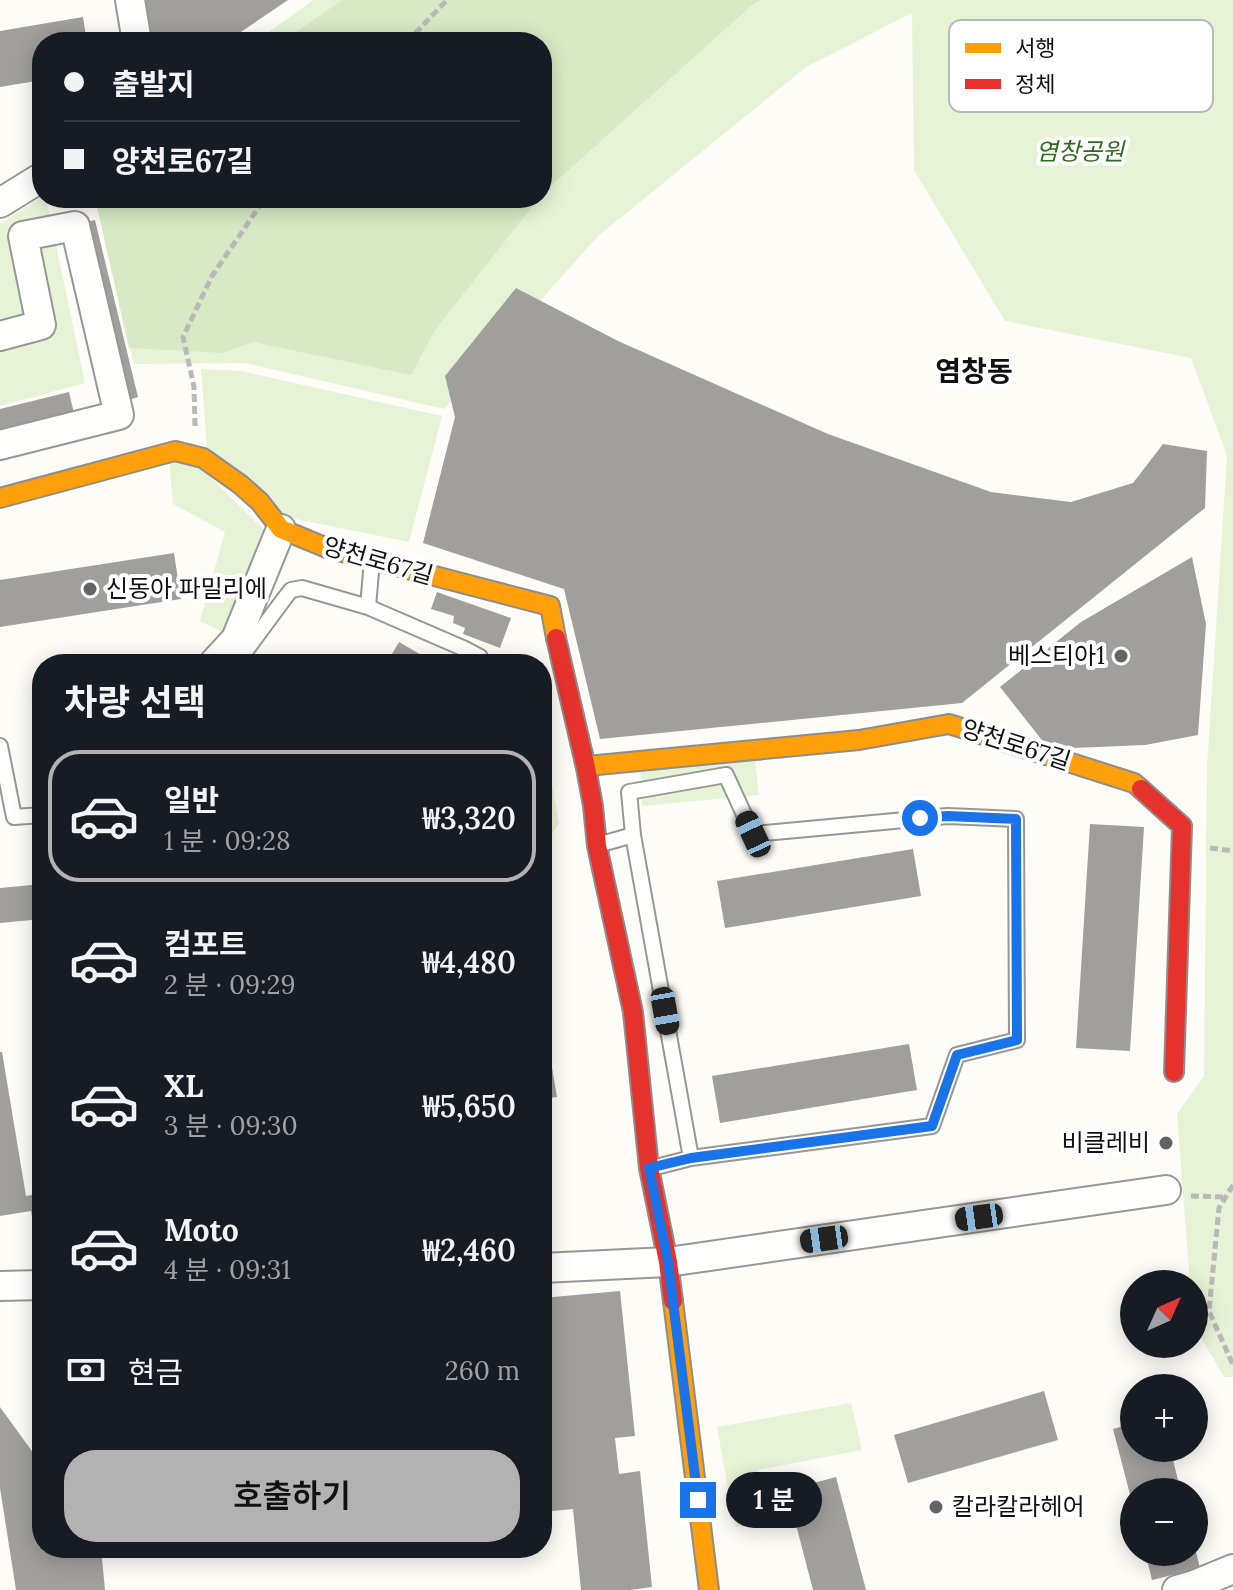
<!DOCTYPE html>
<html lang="ko">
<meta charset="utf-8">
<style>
:root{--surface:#171b24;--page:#20242c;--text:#f1f3f6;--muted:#9ea1a6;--line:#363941;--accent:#b2b2b3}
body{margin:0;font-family:Lora,"Noto Sans KR",serif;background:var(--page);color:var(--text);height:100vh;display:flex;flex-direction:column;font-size:30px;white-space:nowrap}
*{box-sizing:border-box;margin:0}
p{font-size:26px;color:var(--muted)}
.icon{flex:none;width:44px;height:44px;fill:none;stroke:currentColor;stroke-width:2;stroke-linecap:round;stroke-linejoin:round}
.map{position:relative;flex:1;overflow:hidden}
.drawer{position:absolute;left:32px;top:654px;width:520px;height:904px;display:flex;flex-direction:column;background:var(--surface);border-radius:32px;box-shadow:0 4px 20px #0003}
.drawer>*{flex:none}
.guide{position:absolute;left:32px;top:32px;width:520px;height:176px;border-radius:32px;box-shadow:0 4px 20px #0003;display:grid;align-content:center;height:176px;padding:0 32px;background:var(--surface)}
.needle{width:52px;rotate:45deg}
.buttons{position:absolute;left:1120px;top:1270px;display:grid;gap:16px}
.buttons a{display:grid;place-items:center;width:88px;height:88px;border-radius:50%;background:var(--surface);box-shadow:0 4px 20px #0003;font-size:40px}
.end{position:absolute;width:36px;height:36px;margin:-18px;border:10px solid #1a73e8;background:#fff;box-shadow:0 0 0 4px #fff}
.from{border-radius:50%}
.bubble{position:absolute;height:56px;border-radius:28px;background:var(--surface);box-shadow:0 4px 20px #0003;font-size:26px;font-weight:600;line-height:56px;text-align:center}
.car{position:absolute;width:24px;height:48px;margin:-24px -12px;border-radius:10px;box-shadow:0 0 6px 2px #0007;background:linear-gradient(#222 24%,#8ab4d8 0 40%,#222 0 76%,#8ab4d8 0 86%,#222 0)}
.guide b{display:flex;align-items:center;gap:28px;height:76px;font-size:30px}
.guide b+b{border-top:2px solid var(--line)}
.guide i{width:20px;height:20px;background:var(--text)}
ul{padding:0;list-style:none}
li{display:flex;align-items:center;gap:24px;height:132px;margin:0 16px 12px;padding:0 16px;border:4px solid transparent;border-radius:32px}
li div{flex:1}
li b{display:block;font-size:30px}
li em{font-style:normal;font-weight:600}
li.selected{border-color:var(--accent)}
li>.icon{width:72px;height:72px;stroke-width:1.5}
h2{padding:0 32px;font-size:36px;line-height:96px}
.pay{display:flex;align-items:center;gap:20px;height:88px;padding:0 32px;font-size:30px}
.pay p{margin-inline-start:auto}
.cta{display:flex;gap:16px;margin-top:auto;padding:16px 32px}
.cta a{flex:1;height:92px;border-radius:32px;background:var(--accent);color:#111;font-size:32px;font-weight:600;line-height:92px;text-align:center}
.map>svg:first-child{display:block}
.green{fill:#e7f3d7}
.forest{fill:#d8eac5}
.building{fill:#a19f9c}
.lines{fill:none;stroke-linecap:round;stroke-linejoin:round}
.lane-casing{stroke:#979795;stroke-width:18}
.street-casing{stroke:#979795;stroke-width:32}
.slow-casing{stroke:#8e8d8b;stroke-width:22}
.jam-casing{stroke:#8e8d8b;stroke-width:22}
.path{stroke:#b9b9b8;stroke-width:5;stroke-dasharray:8 4;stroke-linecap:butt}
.lane{stroke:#fffffe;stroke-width:14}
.street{stroke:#fffffe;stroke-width:28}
.slow{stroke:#ff9f0a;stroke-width:18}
.jam{stroke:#e5322d;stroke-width:18}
.route{stroke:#1a73e8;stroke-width:10}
.poi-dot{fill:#646362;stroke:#fff;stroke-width:3}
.labels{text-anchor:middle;stroke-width:8;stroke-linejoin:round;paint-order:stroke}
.park-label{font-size:24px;font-style:italic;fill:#2f6b1f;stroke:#fff}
.street-label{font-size:24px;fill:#111;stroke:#fff}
.poi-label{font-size:24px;fill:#111;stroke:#fff;text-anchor:start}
.quarter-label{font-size:28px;font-weight:bold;fill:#111;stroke:#fff}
.key{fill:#fff;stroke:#b8b8b8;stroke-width:2}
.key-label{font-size:22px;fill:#111}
</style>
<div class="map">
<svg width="1233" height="1590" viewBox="0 0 1233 1590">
<rect width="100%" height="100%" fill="#fdfcf7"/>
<path class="green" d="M313,0h920v1377h-9l-30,-51v-42h-4l-13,-170 27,-38 3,-309 20,-311 -36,-98 -186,-37 -91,-151 -2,-157 -106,54 -208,169 -154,173 -199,-46 -111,1 -38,-166h446v-156h-287z
M42,197l4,1 39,185 -85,23v-182z
M201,369l40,2 201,45 -33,126 -123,-25 -79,-69z
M169,458l29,7 67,66 -29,108 -36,-18 25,-89 -52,-28z
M754,752l5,43 -117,11 -2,-42z
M548,763l11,61 -17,24v-84z
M851,1403l11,47 -104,20 7,52 -30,5 -18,-100z"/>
<path class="forest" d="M342,0h418l-10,7 -208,187v-152h-260z
M95,198h444l-104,132 -24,45 -158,-33 -30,11 -94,-5z"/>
<path class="building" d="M144,0h144l-62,42h-75z
M83,17l4,25h-45v38l-42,7v-56z
M95,220l43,177 -21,6 -41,-179z
M516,288l102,53 210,93 163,58 80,10 62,-19 30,-39 44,7 -2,57 -243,195 -362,36 -36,-150 -141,-46 32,-126 -10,-41z
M69,392l6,26 -75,18v-27z
M174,553l7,46 -181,28v-47z
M1192,557l14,67 -8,111 -53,10 -96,4 -49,-62 81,-65z
M437,592l74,26 -11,30 -37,-14 2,-6 -12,-5 1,-7 -23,-7z
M399,642l38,22h-51z
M1090,824l54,3 -14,224 -54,-3z
M913,849l8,47 -196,32 -8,-47z
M42,884v35l-42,4v-35z
M909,1044l8,46 -197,33 -8,-47z
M549,1050l8,47 -15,2v-47z
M0,1052h2l24,144 16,-3v45l-6,1 -5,-28 -31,5z
M620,1291l15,145 -20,2 4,36 21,-3 12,116 -22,3h-49l-8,-81 -31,3v-214z
M1044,1391l14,49 -150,43 -14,-48z
M0,1407l42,58v83h59l4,42h-89l-16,-102z
M1134,1423v25h36l11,44h-47l-1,14 -20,-77z
M836,1477l30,113h-53l-26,-100z
M1145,1552h51l4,16 -48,12z"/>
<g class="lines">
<g class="lane-casing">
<path id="lane" d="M368,607l4,-47
M236,664l48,-65 7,-9 11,-2 66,19 97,42 15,8 3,7
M0,746l14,71 28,-2
M598,845l35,-10 58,323 241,-32 25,-71 60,-15 -1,-221 -68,-3 -195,18 -27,-59 -97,17 4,43
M652,1168l39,-10"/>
</g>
<g class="street-casing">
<path id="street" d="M130,0l7,42
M0,203l42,-26
M0,336l41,-11 -18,-89 52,-10 44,189 -119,30
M213,664l23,-25 45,-110
M542,1268l126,-6 498,-72
M0,1286l42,-1
M1177,1590l17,-5 39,-16"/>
</g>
<g class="slow-casing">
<path id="slow" d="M0,498l175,-47 28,7 38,27 19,17 21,27 46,19 223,58 6,32
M587,766l272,-26 90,-16 185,59 7,6
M673,1301l36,289"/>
</g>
<g class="jam-casing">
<path id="jam" d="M556,638l30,130 7,38 4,40 36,166 16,156 19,94 5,39
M1141,789l41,37 -8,246"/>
</g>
<path class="path" d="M407,42l40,-42
M195,426l-1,-39 -11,-50 29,-61 51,-75 20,-3
M1210,848l23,3
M1233,1185l-14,23 -10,103 24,54
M1191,1196l34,1"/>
<use href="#lane" class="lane"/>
<use href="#street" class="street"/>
<use href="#slow" class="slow"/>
<use href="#jam" class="jam"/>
</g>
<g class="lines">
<path class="route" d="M698,1500l-30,-238 -19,-94 42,-10 241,-32 25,-71 60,-15 -1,-221 -68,-3 -28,2"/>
</g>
<g class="poi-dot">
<circle cx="90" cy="589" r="8"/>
<circle cx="1121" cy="656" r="8"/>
<circle cx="1166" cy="1143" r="8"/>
<circle cx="936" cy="1507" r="8"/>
</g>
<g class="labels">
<g class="park-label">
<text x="1080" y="160">염창공원</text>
</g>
<g class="street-label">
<text transform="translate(378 561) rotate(16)" y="8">양천로67길</text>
<text transform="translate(1016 745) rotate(18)" y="8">양천로67길</text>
</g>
<g class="poi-label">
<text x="106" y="597">신동아 파밀리에</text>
<text x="1105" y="664" text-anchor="end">베스티아1</text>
<text x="1150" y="1151" text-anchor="end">비클레비</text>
<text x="952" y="1515">칼라칼라헤어</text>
</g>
<g class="quarter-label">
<text x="974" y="381">염창동</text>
</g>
</g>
<rect x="949" y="20" width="264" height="92" rx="12" class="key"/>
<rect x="965" y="43" width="36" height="10" fill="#ff9f0a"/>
<rect x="965" y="79" width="36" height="10" fill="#e5322d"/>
<g class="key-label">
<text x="1015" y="56">서행</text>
<text x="1015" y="92">정체</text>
</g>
</svg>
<div class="buttons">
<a><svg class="needle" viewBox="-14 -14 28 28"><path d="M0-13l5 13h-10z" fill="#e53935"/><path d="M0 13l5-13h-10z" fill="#9ea1a6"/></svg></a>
<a>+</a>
<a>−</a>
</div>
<i class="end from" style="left:920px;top:818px"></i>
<i class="end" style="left:698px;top:1500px"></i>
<div class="bubble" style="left:726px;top:1472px;width:96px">1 분</div>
<i class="car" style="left:753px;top:834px;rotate:335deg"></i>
<i class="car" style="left:665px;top:1011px;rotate:170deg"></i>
<i class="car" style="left:979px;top:1217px;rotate:262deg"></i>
<i class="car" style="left:824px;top:1239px;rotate:262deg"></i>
<div class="guide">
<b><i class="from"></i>출발지</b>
<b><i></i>양천로67길</b>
</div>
<section class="drawer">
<h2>차량 선택</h2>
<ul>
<li class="selected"><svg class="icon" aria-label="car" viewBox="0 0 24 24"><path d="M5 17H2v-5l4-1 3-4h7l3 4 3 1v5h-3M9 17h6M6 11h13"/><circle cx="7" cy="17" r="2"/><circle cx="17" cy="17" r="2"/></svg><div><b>일반</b><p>1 분 · 09:28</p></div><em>₩3,320</em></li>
<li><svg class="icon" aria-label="car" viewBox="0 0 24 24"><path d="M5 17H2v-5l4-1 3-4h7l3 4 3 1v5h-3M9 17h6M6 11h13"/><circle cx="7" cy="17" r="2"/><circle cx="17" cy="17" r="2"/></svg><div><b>컴포트</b><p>2 분 · 09:29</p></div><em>₩4,480</em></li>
<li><svg class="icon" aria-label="car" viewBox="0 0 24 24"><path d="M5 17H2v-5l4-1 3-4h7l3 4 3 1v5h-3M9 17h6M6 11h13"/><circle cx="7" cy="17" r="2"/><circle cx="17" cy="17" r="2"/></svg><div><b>XL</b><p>3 분 · 09:30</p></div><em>₩5,650</em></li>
<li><svg class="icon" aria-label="car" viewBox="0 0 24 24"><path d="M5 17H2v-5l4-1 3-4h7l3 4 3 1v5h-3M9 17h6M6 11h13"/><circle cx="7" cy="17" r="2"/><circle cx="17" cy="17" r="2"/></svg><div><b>Moto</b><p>4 분 · 09:31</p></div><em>₩2,460</em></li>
</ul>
<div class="pay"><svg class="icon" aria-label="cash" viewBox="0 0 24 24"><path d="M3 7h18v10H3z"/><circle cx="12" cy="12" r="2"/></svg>현금<p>260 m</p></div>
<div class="cta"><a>호출하기</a></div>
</section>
</div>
